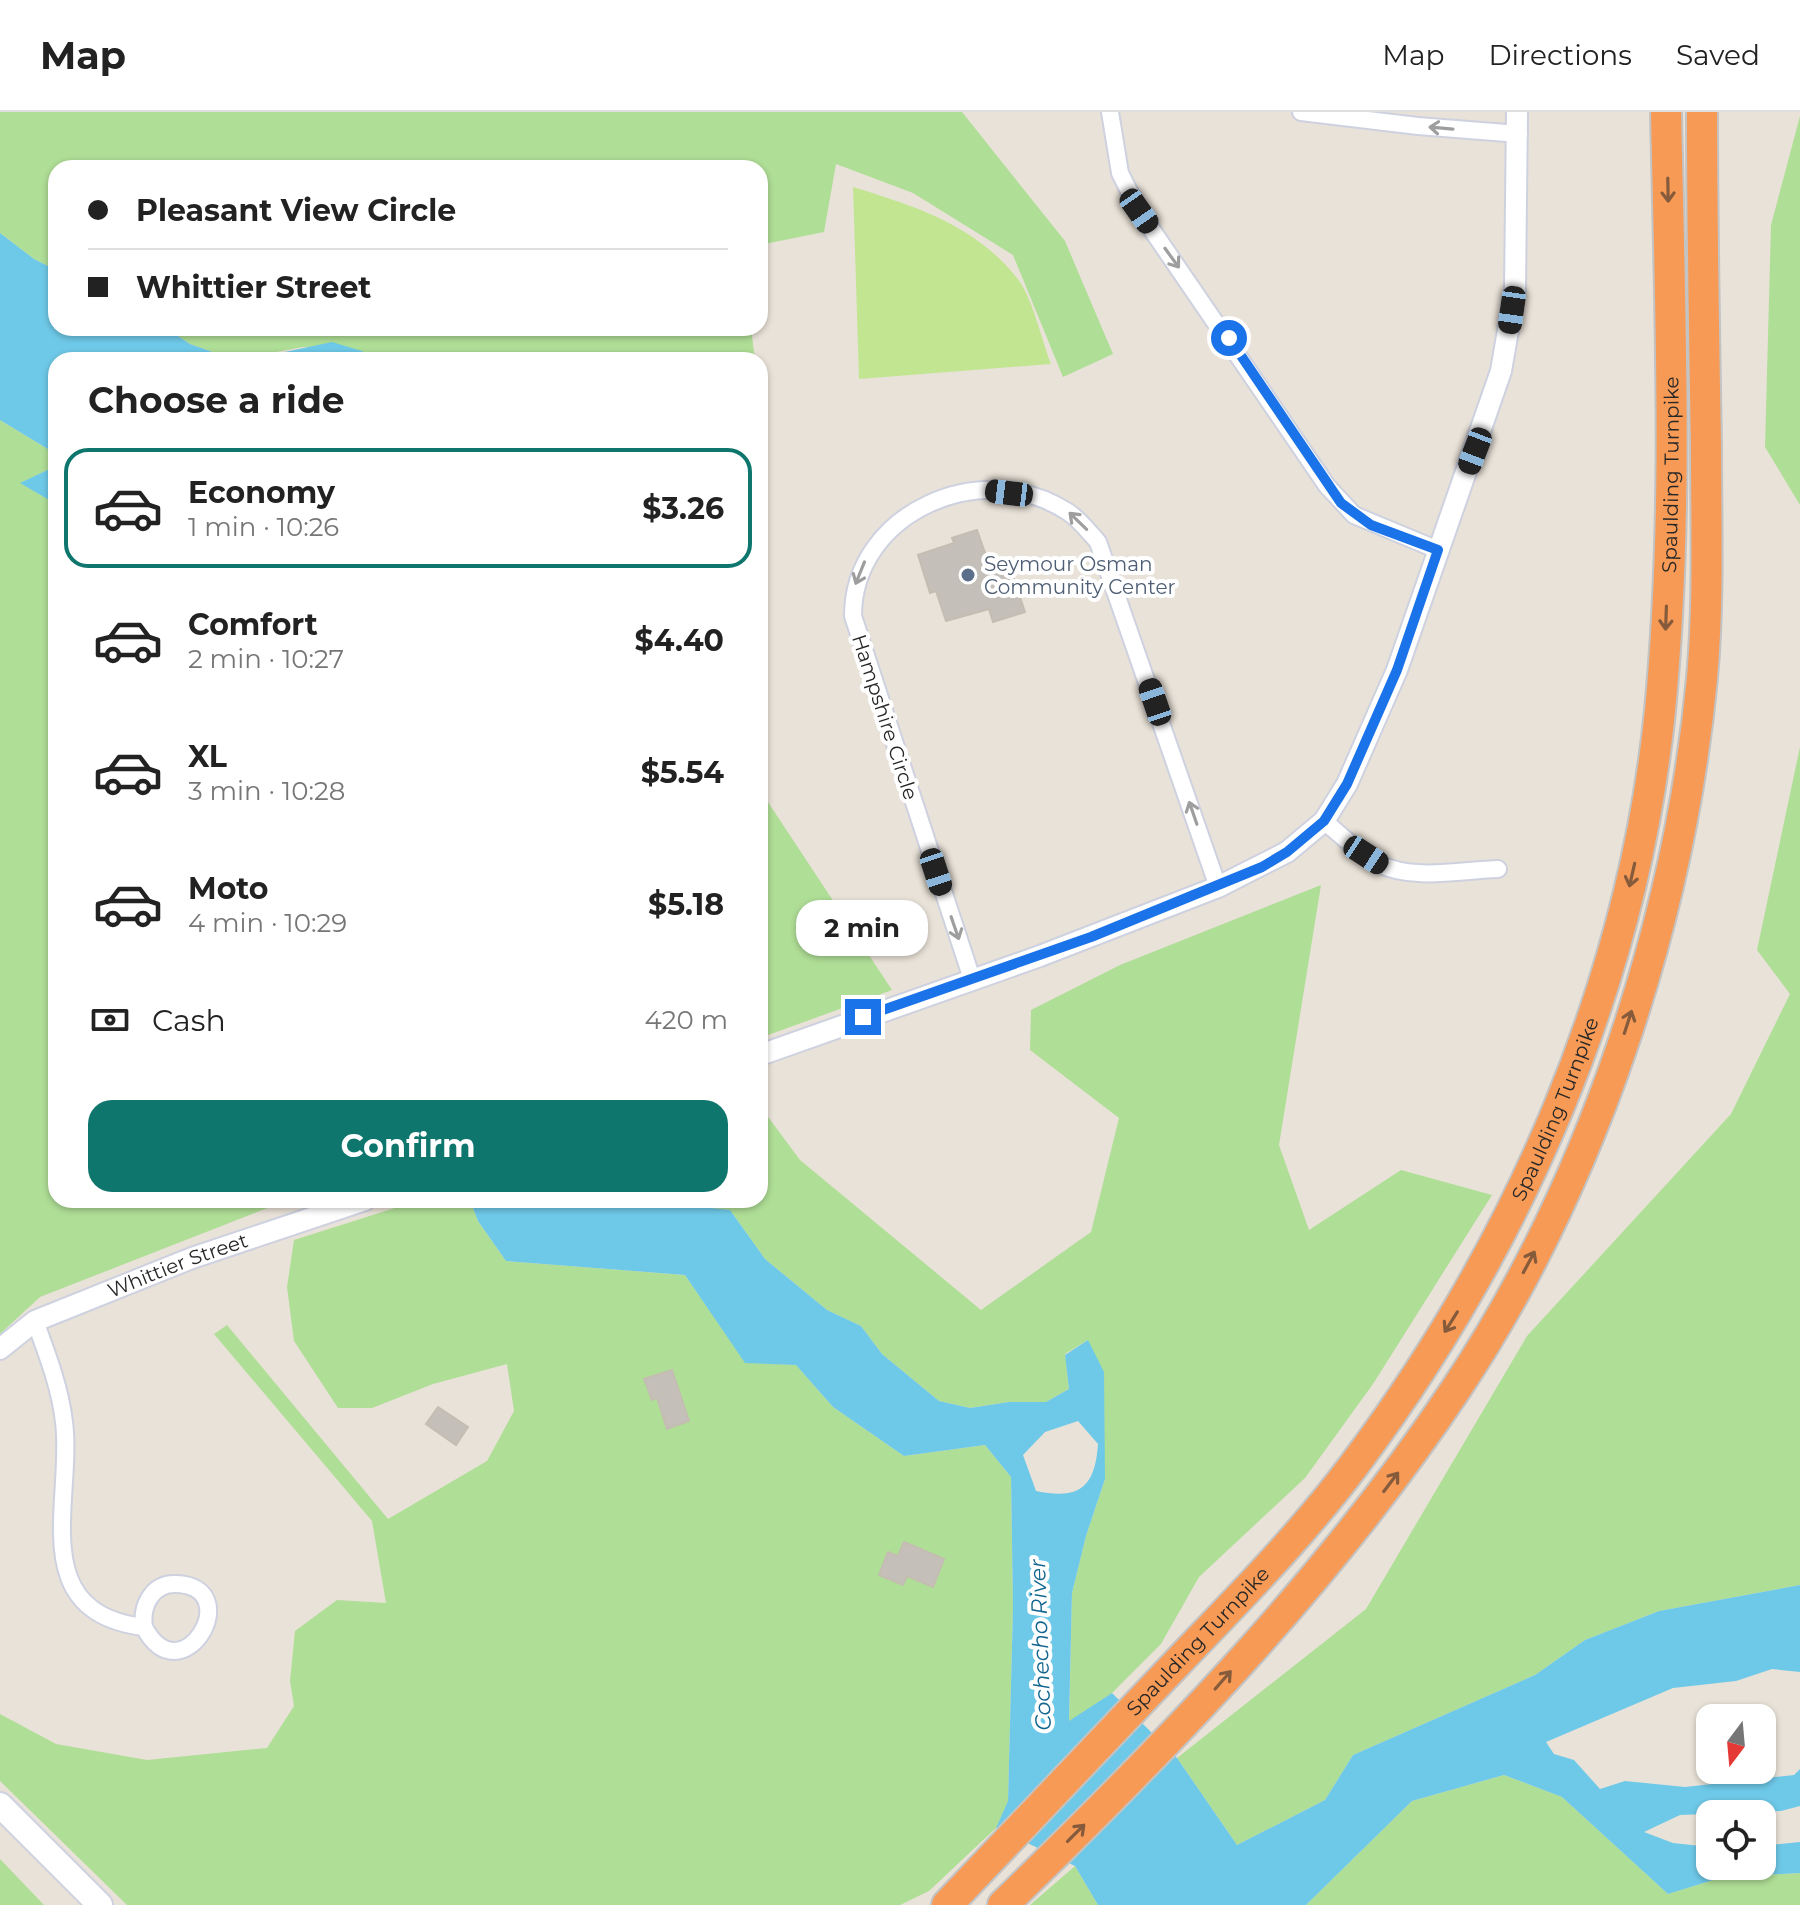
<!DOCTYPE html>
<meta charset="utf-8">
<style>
:root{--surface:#fff;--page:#f2f2f2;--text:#222;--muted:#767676;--line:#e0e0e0;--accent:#0f766e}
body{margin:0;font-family:Montserrat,sans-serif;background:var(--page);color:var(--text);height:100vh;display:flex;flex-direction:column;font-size:30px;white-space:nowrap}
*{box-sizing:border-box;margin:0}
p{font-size:26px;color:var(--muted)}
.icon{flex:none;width:44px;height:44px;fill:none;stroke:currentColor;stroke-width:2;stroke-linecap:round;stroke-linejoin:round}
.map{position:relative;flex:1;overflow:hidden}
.sheet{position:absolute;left:48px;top:240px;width:720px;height:856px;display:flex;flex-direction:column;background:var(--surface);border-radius:24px;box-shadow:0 2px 6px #0004}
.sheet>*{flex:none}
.top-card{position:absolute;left:48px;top:48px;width:720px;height:176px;border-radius:24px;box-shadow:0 2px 6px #0004;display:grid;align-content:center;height:176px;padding:0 40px;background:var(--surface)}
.needle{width:52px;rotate:196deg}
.tools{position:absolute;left:1696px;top:1592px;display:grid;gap:16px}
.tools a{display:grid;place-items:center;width:80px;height:80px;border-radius:16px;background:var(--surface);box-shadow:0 2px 6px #0004;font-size:40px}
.end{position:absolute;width:36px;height:36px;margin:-18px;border:10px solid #1a73e8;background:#fff;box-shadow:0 0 0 4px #fff}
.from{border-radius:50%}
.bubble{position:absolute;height:56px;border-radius:24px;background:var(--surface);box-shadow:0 2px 6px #0004;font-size:26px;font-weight:700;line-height:56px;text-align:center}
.car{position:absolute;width:24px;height:48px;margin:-24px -12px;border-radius:10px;box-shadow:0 0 6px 2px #0007;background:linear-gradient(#222 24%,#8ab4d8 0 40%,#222 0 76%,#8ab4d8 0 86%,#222 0)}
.top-card b{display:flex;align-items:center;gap:28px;height:76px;font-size:30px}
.top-card b+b{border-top:2px solid var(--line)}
.top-card i{width:20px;height:20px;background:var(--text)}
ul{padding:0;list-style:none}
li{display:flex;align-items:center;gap:24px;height:120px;margin:0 16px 12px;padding:0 24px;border:4px solid transparent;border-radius:24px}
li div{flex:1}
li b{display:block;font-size:30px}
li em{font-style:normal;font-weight:700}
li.current{border-color:var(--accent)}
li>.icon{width:72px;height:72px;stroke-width:1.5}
h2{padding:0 40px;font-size:36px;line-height:96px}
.pay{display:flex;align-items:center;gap:20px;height:88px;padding:0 40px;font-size:30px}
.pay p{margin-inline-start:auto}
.cta{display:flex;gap:16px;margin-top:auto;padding:16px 40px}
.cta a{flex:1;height:92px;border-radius:24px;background:var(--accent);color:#fff;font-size:32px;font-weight:700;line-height:92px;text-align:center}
header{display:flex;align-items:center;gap:48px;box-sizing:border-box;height:112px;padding:0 40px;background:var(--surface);border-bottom:2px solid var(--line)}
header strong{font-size:38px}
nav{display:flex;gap:44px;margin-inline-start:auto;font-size:28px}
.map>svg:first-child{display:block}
.green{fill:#afde96}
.pitch{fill:#c2e592}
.water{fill:#6ec9e8;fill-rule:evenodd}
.building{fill:#c4bfb8;stroke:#c4bdb2;stroke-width:2}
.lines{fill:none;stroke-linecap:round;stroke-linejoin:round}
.minor-casing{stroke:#ced1df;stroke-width:20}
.tertiary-casing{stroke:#ced1df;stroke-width:24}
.secondary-casing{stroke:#ced1df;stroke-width:28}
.motorway-casing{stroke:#c3c3c3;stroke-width:34}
.minor{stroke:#fff;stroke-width:16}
.tertiary{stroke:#fff;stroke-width:20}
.secondary{stroke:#fff;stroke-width:24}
.motorway{stroke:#f79a55;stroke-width:30}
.oneway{stroke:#9e9e9e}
.oneway2{stroke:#855b3c}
.route{stroke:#1a73e8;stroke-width:10}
.service-dot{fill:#5c6f8a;stroke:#fff;stroke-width:3}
.labels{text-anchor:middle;stroke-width:8;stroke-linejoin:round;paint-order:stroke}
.street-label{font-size:20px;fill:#272727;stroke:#fff}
.service-label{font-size:20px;fill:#4e5e75;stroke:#fff;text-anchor:start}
.water-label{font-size:22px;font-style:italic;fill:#12658f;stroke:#fff}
</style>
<header>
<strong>Map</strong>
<nav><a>Map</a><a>Directions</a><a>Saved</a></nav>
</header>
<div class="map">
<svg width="1800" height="1793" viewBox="0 0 1800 1793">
<rect width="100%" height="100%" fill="#e9e2d8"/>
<path class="green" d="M0,0h962l103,129 48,113 -50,23 -50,-122 -100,-62 -77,-29 -12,68 -64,13v-77h-704v102l-22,-11 -34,-26z
M1800,4v389l-35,-58 6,-222z
M166,216h585l4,32h-379l-15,-9 -58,-4 -68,13 -45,-16z
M0,308l56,34v12l-35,17 35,21v696h232l-248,97 -40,37z
M1800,635v838l-141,26 -74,29 -50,35 -182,80 -28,45 -88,45 -60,-87 189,-149 161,-273 204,-222 59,-120 -33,-44z
M760,678l132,200 -132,48z
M1321,773l-42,260 30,85 92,-60 91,25 -119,189 -68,94 -106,99 -38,67 -49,49 -43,29 3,-129 14,-57 19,-57 -17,-139 -23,14 4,35 -23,13h-37l-39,6 -31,-7 -57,-47 -21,-28 -34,-16 -62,-51 -35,-49 -95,-10h125v-94l40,54 181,150 110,-78 28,-114 -89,-68 1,-40 89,-45z
M420,1088h50l8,21 28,40 179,14 60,87 51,3 37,42 71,49 81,-11 26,32 2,130 -5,195 -12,26 -67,63 -29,14h-773l-127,-124v-67l56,30 91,16 120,-12 27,-42 -4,-25 5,-50 42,-31 49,3 -14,-82 -158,-187 13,-9 161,194 99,-58 27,-50 -7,-47 -74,20 -61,24h-34l-44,-67 -7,-54 7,-47z
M1504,1663l58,22 106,97 55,-17 77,-4v32h-494l106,-104z
M0,1747l44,46h-44z
M1075,1754l23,39h-68z"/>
<path class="pitch" d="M853,75c62,19 122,38 164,91 15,18 25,63 34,86l-192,15z"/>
<path class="water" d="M0,121l34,26 22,11v58h110l24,16 45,16h-179v94l-56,-34z
M332,230l30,9 14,9h-129z
M56,354v38l-36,-21z
M470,1088h165l95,10 35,49 62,51 34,16 21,28 57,47 31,7 39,-6h37l23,-13 -4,-34 23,-15 16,32 1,107 -19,57 -14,57 -3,128 43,-28 65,65 60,87 88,-45 28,-45 182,-80 50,-35 74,-29 141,-26v87l-28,-3 -36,12 -63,7 -127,54 8,12 20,6 26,29 25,-8 60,6 109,-12 6,-6v37l-19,5 -101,4 -36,17 29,11 37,4v19h52v-20l38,-4v31l-77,4 -55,17 -106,-97 -58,-22 -92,26 -106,104h-208l-23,-39 -79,-38 12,-27 5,-194 -2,-130 -26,-32 -81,11 -71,-49 -37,-42 -51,-2 -60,-88 -179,-14 -28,-40zM1078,1309l20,23c-3,44 -19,56 -62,47l-13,-36 22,-23z"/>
<path class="building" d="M977,418l13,37 18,-5 17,50 -32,10 -4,-13 -43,12 -10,-30 -6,2 -12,-38 36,-12 -2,-5z
M672,1258l17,51 -22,8 -10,-31 -5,2 -8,-21z
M438,1295l30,20 -12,18 -30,-21z
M904,1430l40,17 -11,28 -26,-11 -4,9 -24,-10 9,-23 10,4z"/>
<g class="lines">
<g class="minor-casing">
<path id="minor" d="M1110,0l10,61 19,38 188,275 27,29 84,35
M1301,0l117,14 101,8
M1324,709c17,14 35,32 55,43 34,17 83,6 119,5
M972,867l-119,-363c0,-104 130,-160 215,-104 11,7 21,20 30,30l120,345
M35,1209c12,33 25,66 29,101 10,77 -40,191 80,205 -3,-21 8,-44 32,-43 72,2 6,115 -32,43"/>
</g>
<g class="tertiary-casing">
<g id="tertiary">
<path d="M760,943l280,-99 178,-69 69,-35 37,-31 23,-37 50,-114 104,-299 14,-81 2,-178"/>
<path id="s1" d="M0,1237l35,-28 157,-63 173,-58"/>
</g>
</g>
<g class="secondary-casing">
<path id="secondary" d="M0,1693l100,100"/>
</g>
<g class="motorway-casing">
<g id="motorway">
<path id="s2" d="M947,1793c77,-81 154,-162 231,-243 61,-64 123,-126 176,-197 164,-219 278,-479 306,-754 19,-198 10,-400 6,-599"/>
<path d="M1003,1793c164,-159 326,-325 453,-516 136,-204 223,-467 246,-711 7,-77 4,-155 4,-232 -2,-111 -4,-223 -4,-334"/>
</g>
</g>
<use href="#minor" class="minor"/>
<use href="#tertiary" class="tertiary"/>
<use href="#secondary" class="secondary"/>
<use href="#motorway" class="motorway"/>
</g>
<defs><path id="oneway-shaft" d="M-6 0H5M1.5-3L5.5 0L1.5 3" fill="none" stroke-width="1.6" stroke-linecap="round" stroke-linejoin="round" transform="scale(2)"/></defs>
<g class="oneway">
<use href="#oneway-shaft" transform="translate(1441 16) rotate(-175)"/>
<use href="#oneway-shaft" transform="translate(1172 146) rotate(54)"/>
<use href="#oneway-shaft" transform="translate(1078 409) rotate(-136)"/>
<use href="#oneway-shaft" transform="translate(860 461) rotate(112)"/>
<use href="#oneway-shaft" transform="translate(1193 701) rotate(-109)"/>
<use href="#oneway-shaft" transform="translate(955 816) rotate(71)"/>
</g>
<g class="oneway2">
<use href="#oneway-shaft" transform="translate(1668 78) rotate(89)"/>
<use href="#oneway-shaft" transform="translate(1666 506) rotate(92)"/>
<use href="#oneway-shaft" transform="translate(1632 763) rotate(103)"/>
<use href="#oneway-shaft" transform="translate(1628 910) rotate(-72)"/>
<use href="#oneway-shaft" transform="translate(1529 1150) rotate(-62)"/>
<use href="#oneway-shaft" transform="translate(1451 1210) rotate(122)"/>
<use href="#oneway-shaft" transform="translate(1391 1370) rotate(-53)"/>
<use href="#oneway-shaft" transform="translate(1223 1568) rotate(-49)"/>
<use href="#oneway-shaft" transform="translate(1076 1721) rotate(-45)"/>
</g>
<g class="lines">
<path class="route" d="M863,905l228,-80 171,-70 25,-15 37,-31 23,-37 50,-114 41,-120 -67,-25 -30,-22 -112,-165"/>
</g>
<circle class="service-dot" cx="968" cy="463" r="8"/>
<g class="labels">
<g class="street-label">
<text dy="7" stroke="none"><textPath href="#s2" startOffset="1660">Spaulding Turnpike</textPath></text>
<text transform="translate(885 605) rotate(72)" y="7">Hampshire Circle</text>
<text dy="7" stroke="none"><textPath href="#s2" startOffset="1010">Spaulding Turnpike</textPath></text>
<text dy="7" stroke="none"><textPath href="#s1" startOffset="198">Whittier Street</textPath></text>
<text dy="7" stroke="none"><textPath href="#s2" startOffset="364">Spaulding Turnpike</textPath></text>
</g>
<g class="service-label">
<text x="984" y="459">Seymour Osman<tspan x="984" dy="23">Community Center</tspan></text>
</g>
<g class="water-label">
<text transform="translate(1040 1533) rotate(-92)" y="8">Cochecho River</text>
</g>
</g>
</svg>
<div class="tools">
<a><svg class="needle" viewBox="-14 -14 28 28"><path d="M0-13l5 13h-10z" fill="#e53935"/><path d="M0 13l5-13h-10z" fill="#767676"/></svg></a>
<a><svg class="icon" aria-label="locate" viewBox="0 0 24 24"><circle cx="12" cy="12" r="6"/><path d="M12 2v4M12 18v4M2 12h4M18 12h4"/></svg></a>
</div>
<i class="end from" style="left:1229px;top:226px"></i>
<i class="end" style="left:863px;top:905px"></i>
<div class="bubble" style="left:796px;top:788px;width:132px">2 min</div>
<i class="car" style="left:1139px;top:99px;rotate:145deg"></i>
<i class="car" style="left:1512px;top:198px;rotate:188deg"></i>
<i class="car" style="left:1475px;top:339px;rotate:201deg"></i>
<i class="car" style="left:1009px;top:381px;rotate:277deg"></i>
<i class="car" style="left:1155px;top:590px;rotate:341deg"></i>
<i class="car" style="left:1366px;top:743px;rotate:123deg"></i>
<i class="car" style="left:936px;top:760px;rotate:162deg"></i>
<div class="top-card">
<b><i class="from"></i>Pleasant View Circle</b>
<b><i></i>Whittier Street</b>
</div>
<section class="sheet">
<h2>Choose a ride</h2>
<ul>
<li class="current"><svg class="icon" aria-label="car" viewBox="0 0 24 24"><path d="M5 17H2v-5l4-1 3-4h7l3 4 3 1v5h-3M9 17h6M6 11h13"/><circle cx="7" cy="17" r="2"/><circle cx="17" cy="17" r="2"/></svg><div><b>Economy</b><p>1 min · 10:26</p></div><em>$3.26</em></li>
<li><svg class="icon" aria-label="car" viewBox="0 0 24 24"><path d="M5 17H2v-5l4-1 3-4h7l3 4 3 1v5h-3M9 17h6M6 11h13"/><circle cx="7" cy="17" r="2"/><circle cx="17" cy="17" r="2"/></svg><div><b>Comfort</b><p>2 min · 10:27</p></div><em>$4.40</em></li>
<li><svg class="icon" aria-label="car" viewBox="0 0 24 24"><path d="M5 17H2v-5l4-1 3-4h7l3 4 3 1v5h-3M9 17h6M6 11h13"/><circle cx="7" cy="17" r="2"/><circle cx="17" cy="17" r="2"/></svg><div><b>XL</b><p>3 min · 10:28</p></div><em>$5.54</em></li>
<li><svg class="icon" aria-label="car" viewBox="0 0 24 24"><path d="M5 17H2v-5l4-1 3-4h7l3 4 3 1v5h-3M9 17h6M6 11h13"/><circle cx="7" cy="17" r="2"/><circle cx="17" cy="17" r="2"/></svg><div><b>Moto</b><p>4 min · 10:29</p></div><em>$5.18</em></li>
</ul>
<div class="pay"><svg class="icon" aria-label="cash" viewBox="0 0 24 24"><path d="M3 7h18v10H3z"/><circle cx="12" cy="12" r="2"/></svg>Cash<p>420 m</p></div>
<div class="cta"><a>Confirm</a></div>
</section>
</div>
